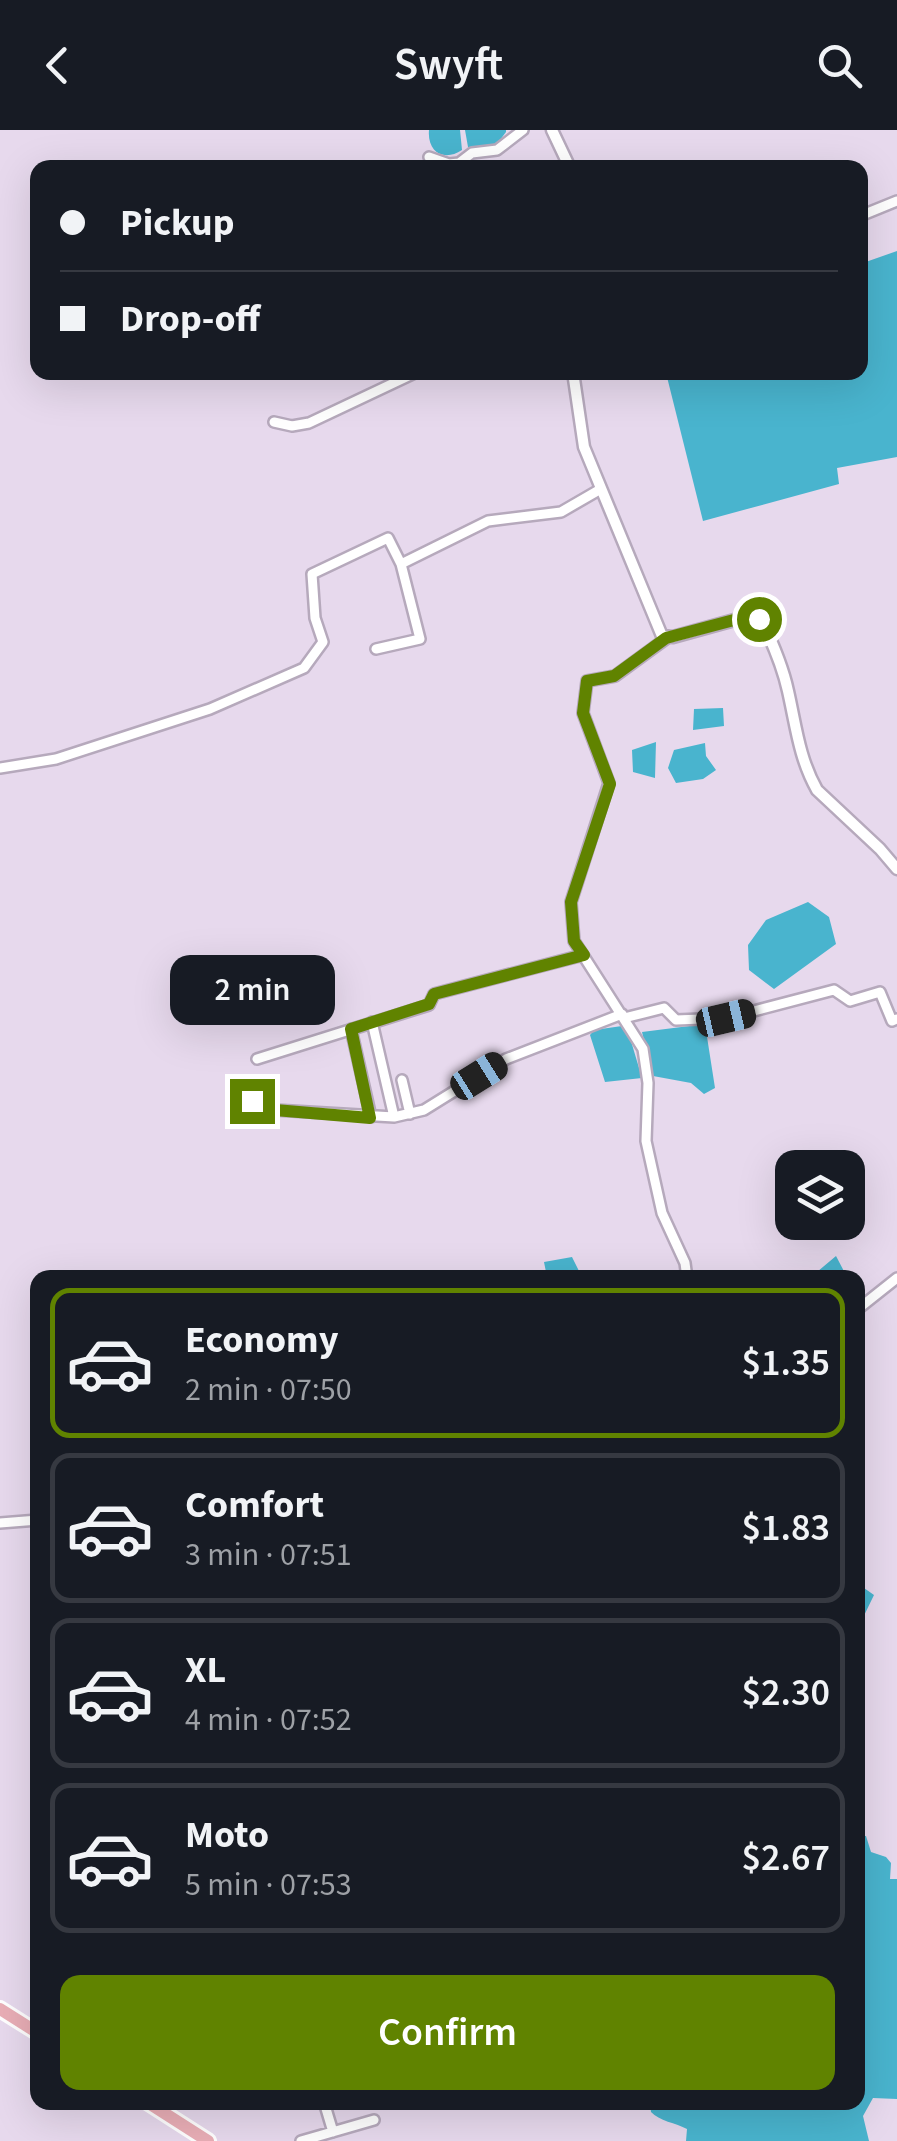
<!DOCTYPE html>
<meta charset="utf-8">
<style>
:root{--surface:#171b24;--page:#20242c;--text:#f1f3f6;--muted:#9ea1a6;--line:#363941;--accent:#608300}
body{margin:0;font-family:"Source Sans 3",sans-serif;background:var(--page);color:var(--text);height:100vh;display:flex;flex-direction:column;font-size:38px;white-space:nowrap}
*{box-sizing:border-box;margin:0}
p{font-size:32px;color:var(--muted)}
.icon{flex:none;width:55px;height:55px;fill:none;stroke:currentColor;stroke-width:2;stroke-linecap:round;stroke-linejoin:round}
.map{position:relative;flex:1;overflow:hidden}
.details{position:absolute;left:30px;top:1140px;width:835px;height:840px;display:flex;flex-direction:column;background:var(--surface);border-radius:20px;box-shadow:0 10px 40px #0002}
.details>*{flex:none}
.hud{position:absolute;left:30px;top:30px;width:838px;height:220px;border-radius:20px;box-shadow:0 10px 40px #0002;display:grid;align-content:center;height:220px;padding:0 30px;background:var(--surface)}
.tools{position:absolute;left:775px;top:1020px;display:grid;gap:20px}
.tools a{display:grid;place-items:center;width:90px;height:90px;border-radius:20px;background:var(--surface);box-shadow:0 10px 40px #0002;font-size:50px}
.end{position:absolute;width:45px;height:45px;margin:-22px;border:12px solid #608300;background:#fff;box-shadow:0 0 0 5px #fff}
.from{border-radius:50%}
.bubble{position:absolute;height:70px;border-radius:20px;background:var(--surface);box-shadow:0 10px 40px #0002;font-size:32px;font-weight:600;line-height:70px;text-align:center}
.car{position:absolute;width:30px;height:60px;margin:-30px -15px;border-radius:12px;box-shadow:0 0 8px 2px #0007;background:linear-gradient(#222 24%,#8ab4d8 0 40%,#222 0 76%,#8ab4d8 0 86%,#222 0)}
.hud b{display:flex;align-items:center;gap:35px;height:95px;font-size:38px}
.hud b+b{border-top:2px solid var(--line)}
.hud i{width:25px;height:25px;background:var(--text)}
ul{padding:18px 0 0;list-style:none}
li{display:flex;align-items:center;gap:30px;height:150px;margin:0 20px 15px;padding:0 10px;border:5px solid var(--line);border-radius:20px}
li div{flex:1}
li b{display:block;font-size:38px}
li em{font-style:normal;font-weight:600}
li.selected{border-color:var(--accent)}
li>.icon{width:90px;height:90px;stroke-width:1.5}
.action{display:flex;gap:20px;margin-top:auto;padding:20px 30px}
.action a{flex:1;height:115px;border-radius:20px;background:var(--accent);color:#fff;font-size:40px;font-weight:600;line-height:115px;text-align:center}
header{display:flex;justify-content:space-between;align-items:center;height:130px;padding:0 30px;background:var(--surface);font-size:45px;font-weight:600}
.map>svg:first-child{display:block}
.water{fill:#49b4ce}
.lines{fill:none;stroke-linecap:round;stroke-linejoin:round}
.minor-casing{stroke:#b6a9bc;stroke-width:14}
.tertiary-casing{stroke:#b6a9bc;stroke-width:15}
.primary-casing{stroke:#fff;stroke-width:18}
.minor{stroke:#fff;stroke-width:9}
.tertiary{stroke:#fff;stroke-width:10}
.primary{stroke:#e9aeb6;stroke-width:12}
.route{stroke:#608300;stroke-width:12}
</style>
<header><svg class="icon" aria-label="back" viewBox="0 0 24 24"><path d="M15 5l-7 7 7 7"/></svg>Swyft<svg class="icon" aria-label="search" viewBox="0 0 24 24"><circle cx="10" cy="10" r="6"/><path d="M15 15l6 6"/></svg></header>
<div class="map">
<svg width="897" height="2011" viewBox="0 0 897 2011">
<rect width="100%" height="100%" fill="#e7d9ed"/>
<path class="water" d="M429,0h31l2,20c-18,12 -35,2 -33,-20z
M465,0h41v2l-12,16 -26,-1z
M897,121v206l-60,11 2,16 -136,37 -37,-148 194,-1v-108z
M723,578l1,18 -31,4 1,-21z
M656,612l-1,36 -22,-6 -1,-22z
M705,613l1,13 10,14 -13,9 -27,4 -8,-15 6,-18z
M808,772l21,15 7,27 -62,45 -25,-19 -1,-25 18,-25z
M705,894l10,64 -11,6 -13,-11 -38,-7 -11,-44z
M622,896l6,5 14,47 -37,4 -15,-47 4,-5z
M836,1126l11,21h-36z
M572,1127l10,20h-35l-3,-15z
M858,1445l5,3 1,10 10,7 -16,33z
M858,1706h8l5,16 15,5 5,6 -1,16h7v220l-24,-1 -10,18 6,25h-183l1,-12c-11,-6 -28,-8 -36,-17l-1,-9 208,-1z"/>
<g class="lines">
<g class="minor-casing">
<path id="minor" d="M429,27l20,7 10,-1 13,-10 25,-3 26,-20
M860,86l37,-15
M274,292l18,4 17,-3 108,-51
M667,508l-52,38 -28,5 -4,32 26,70 -38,119 3,39 69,108 5,34 -2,58 16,72 23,50 2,15
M376,519l44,-10 -19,-75
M0,638l56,-9 154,-50 94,-41 19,-26 -8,-24 -3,-44 76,-36 13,26 87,-43 73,-9 38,-22
M624,888l40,-10 12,12 51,-2 107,-28 16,11 30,-9 12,29 5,-2
M372,892l22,95
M351,899l20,88
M257,929l172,-54 5,-11 149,-39
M402,950l8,34
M252,971l23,9 119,7 30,-7 82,-51 116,-45
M858,1179l39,-31
M0,1393l38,-3
M324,1972l9,30
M301,2011l73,-21"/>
</g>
<g class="tertiary-casing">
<path id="tertiary" d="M552,0l18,38
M573,242l11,75 78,189 11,1 76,-21 14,7c10,21 20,45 25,68 8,35 11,67 29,99l63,59 17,20"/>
</g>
<g class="primary-casing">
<path id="primary" d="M0,1879l38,24
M147,1972l61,39"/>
</g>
<use href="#minor" class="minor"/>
<use href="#tertiary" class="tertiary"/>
<use href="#primary" class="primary"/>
</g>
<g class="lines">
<path class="route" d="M252,971l23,9 95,8 -19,-89 78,-25 5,-10 150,-39 -10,-14 -3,-39 39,-118 -27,-71 4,-32 27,-5 52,-38 83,-22 10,3"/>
</g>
</svg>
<div class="tools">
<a><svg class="icon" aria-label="layers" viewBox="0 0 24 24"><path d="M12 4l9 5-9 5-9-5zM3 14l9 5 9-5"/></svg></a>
</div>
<i class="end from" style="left:759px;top:489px"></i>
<i class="end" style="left:252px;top:971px"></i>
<div class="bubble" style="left:170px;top:825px;width:165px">2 min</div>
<i class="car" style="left:726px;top:888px;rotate:77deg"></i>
<i class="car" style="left:479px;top:946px;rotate:58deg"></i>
<div class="hud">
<b><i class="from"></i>Pickup</b>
<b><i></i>Drop-off</b>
</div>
<section class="details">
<ul>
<li class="selected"><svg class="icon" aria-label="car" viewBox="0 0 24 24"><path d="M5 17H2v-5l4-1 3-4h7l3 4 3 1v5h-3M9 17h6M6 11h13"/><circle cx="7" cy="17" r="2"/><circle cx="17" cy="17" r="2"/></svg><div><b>Economy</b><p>2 min · 07:50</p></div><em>$1.35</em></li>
<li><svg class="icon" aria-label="car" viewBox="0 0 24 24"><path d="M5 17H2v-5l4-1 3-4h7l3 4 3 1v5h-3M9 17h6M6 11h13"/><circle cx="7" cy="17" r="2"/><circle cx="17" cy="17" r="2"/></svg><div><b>Comfort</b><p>3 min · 07:51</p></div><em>$1.83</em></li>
<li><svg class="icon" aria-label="car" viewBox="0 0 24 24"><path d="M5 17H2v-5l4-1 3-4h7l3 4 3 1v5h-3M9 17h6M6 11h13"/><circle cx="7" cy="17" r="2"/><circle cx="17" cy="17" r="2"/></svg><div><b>XL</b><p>4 min · 07:52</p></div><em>$2.30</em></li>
<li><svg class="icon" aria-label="car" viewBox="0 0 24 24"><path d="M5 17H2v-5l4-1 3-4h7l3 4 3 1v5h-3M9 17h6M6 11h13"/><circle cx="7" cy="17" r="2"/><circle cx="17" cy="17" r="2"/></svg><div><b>Moto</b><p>5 min · 07:53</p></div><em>$2.67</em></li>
</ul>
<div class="action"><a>Confirm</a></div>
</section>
</div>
